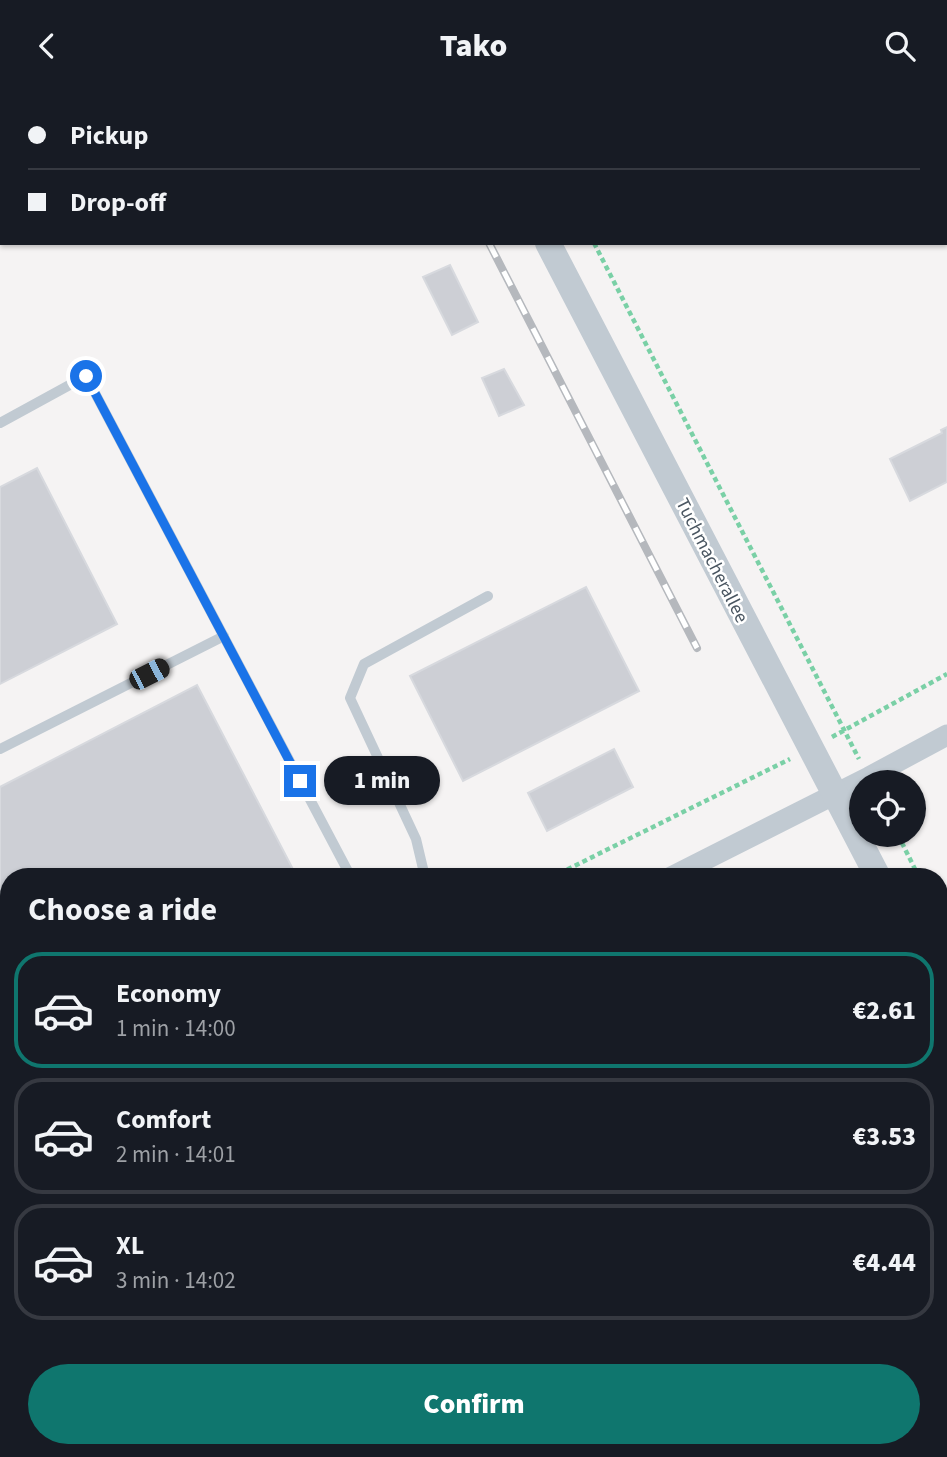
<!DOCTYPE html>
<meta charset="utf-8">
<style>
:root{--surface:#171b24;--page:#242831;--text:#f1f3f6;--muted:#9ea1a6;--line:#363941;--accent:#0f766e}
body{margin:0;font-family:"Source Sans 3",sans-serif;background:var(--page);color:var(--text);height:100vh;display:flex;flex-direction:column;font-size:26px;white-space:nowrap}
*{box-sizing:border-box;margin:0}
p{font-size:23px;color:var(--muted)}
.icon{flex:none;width:38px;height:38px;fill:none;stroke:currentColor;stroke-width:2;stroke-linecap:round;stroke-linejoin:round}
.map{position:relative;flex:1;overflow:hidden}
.side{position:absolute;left:0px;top:777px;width:948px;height:590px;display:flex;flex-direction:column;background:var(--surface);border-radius:28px 28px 0 0;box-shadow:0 2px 5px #0004}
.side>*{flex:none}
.hud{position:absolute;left:0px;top:0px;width:948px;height:154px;box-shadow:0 2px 5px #0004;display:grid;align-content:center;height:154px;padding:0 28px;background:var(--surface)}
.tools{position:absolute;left:849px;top:679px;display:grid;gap:14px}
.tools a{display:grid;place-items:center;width:77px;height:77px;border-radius:50%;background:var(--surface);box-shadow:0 2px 5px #0004;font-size:35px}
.end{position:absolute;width:32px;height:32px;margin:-16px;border:9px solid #1a73e8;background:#fff;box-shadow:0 0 0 4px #fff}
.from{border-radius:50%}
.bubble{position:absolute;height:49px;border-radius:24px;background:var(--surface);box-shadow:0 2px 5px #0004;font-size:23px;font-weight:800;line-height:49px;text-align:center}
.car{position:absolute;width:21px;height:42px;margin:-21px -10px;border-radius:9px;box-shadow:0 0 5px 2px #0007;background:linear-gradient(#222 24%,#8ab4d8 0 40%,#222 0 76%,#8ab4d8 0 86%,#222 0)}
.hud b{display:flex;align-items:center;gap:24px;height:66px;font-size:26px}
.hud b+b{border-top:2px solid var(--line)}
.hud i{width:18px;height:18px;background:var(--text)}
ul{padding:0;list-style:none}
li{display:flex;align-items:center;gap:21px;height:116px;margin:0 14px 10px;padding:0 14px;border:4px solid var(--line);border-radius:28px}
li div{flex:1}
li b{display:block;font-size:26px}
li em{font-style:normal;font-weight:800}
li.selected{border-color:var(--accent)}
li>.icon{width:63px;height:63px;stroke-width:1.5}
h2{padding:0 28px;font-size:32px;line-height:84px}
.action{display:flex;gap:14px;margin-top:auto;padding:14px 28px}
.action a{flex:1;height:80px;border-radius:42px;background:var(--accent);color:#fff;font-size:28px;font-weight:800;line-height:80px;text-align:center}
header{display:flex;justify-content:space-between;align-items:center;height:91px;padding:0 28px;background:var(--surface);font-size:32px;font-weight:800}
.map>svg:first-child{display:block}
.green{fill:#c3f1d5}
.water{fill:#90daee}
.building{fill:#cdcfd5;stroke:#d7d9de;stroke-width:2}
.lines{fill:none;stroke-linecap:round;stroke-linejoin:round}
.path{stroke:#7ad0a6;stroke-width:4.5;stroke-dasharray:5 3.5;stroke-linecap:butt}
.service{stroke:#c1cad2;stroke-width:10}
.minor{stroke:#c1cad2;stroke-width:21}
.tertiary{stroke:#c1cad2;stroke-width:26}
.primary{stroke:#b3c2d1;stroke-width:33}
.rail-casing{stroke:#b5b8bd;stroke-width:8}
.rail{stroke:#fff;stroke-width:5;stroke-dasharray:16;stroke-linecap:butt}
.route{stroke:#1a73e8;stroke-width:9}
.labels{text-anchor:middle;stroke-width:5;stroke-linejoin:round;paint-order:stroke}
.street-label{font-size:19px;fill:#4a5661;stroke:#fff}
</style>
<header><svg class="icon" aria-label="back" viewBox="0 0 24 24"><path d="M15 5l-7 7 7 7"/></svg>Tako<svg class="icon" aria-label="search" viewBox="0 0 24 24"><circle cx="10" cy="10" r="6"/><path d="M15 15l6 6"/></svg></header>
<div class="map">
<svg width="947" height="1366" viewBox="0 0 947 1366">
<rect width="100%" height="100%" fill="#f5f3f3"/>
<path class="green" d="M947,1233v133h-255l15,-8h233v-122z"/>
<path class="water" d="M9,980v54l-9,5v-57z"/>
<path class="building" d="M450,174l28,57 -26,13 -29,-58z
M504,278l20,36 -25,11 -17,-38z
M947,336v55l-37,19 -20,-42 52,-26 -1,-3z
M37,377l80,156 -117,60v-197z
M586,496l53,104 -176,90 -53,-105z
M197,594l100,192h-288v152l-9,5v-247z
M614,658l19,38 -86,44 -19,-38z"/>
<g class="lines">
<path class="path" d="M515,0l1,2
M928,0l1,2
M594,152l265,516
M832,646l115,-63
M898,744l21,42
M552,786l238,-118
M940,827l7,14
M0,1072l9,-5
M940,1167l7,-5
M555,1366l15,-8"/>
<path class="service" d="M0,332l86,-47 265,501
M0,658l224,-113
M425,786l-9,-38 -66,-141 14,-34 124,-68"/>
<path class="minor" d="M671,786l198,-100 78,-42
M0,1126l9,-4"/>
<path class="tertiary" d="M469,0l1,2
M548,152l330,634
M940,904l7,14"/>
<path class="primary" d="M940,1218l7,-4
M654,1366l15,-8"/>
<g class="rail-casing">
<path id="rail" d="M410,0l1,2
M489,152l208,405"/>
</g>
<use href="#rail" class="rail"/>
</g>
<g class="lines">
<path class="route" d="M86,285l214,405"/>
</g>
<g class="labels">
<g class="street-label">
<text transform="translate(713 469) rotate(63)" y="7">Tuchmacherallee</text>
</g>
</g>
</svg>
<div class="tools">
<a><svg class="icon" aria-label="locate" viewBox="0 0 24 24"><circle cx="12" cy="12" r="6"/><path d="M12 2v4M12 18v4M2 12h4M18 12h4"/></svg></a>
</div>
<i class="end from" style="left:86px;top:285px"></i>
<i class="end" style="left:300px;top:690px"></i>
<div class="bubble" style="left:324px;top:665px;width:116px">1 min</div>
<i class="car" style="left:149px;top:583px;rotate:63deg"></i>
<div class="hud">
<b><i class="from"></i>Pickup</b>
<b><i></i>Drop-off</b>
</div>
<section class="side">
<h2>Choose a ride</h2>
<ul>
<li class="selected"><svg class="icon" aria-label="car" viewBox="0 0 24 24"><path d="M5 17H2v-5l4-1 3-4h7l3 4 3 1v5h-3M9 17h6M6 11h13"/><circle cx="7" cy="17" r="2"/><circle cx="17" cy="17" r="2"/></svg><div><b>Economy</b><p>1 min · 14:00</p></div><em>€2.61</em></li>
<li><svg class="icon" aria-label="car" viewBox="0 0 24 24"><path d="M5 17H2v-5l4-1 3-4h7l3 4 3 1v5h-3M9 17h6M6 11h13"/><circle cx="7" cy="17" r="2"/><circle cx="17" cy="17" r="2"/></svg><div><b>Comfort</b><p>2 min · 14:01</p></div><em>€3.53</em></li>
<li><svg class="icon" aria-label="car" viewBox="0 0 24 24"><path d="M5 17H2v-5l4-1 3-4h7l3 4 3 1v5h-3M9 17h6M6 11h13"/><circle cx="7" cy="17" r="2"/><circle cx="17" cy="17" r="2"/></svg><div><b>XL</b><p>3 min · 14:02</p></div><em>€4.44</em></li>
</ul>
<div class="action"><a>Confirm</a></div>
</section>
</div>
